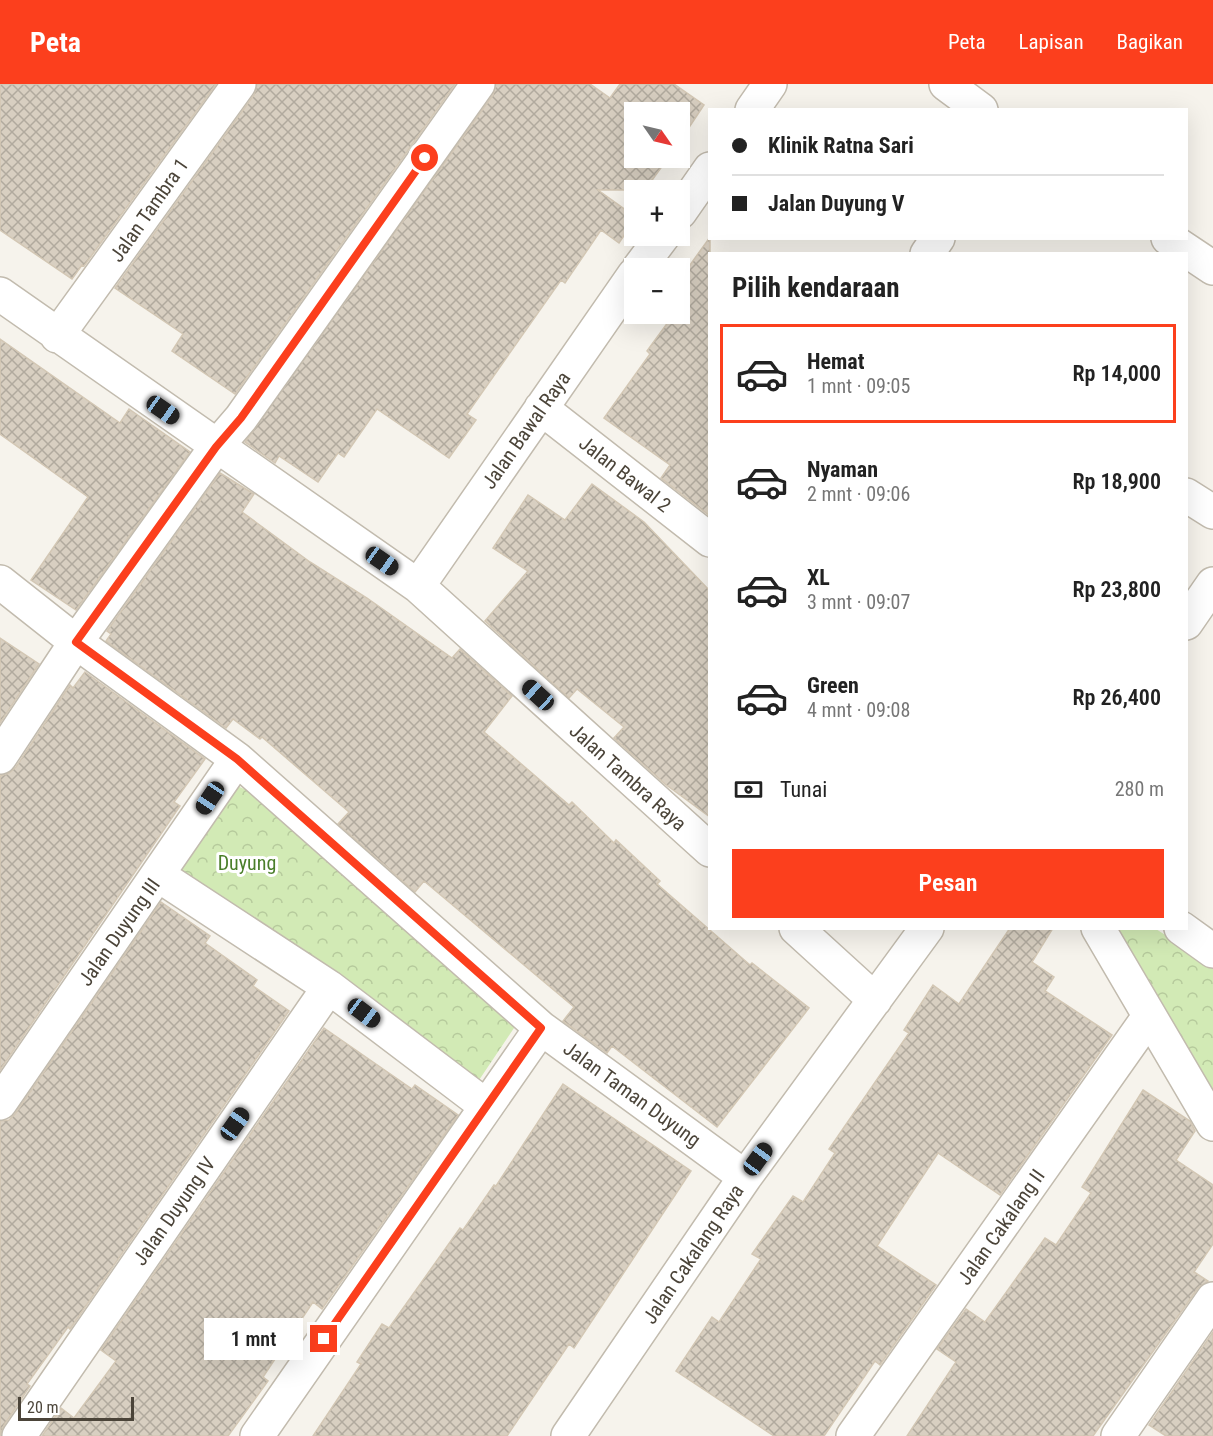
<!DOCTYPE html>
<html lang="id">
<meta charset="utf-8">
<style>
:root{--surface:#fff;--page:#f6f6f6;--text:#222;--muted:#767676;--line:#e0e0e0;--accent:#fc3f1d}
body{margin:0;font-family:"Roboto Condensed",sans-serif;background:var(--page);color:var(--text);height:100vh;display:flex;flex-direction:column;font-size:22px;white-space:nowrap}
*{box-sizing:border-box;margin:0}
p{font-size:20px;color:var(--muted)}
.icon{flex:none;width:33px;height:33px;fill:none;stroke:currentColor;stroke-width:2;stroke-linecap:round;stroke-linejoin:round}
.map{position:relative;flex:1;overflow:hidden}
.sheet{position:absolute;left:708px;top:168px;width:480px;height:678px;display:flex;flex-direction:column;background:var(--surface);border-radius:0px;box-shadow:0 6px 24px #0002}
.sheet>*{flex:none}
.guide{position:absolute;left:708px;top:24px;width:480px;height:132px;border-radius:0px;box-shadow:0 6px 24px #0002;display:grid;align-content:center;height:132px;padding:0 24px;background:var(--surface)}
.needle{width:39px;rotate:124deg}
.controls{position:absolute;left:624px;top:18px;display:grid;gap:12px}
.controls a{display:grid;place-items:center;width:66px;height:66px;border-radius:0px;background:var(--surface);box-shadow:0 6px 24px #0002;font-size:30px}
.scale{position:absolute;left:18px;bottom:15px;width:116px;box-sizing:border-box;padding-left:6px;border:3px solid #4b4439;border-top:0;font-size:16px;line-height:21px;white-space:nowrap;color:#4b4439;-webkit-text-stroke:4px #fff;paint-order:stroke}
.end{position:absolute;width:27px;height:27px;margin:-14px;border:8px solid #fc3f1d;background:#fff;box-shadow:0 0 0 3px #fff}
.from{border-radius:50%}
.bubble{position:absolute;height:42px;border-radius:0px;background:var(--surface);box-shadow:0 6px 24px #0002;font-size:20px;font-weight:600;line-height:42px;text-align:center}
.car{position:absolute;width:18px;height:36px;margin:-18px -9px;border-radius:8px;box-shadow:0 0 4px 2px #0007;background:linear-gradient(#222 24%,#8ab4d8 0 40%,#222 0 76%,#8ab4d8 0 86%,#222 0)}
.guide b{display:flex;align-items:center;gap:21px;height:57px;font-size:22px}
.guide b+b{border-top:2px solid var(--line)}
.guide i{width:15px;height:15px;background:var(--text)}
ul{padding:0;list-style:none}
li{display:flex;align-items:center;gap:18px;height:99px;margin:0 12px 9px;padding:0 12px;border:3px solid transparent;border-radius:0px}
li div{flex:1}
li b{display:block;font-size:22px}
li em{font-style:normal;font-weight:600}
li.active{border-color:var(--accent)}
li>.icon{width:54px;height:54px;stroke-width:1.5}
h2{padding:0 24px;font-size:27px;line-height:72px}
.pay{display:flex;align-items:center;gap:15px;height:66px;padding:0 24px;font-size:22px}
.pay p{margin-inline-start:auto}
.action{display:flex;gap:12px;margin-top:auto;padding:12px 24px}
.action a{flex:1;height:69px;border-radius:0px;background:var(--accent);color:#fff;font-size:24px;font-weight:600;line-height:69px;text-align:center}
header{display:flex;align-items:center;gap:36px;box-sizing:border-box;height:84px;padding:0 30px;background:var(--accent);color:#fff}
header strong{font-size:28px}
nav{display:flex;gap:33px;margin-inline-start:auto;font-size:21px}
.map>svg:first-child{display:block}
.park{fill:url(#park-crowns)}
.building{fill:url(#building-cross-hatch);stroke:#d3c7b4;stroke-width:1.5}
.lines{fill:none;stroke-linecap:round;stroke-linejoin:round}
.street-casing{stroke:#c2bbae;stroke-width:36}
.street{stroke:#fff;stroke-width:33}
.route{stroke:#fc3f1d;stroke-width:8}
.labels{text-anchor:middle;stroke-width:6;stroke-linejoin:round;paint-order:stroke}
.street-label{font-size:20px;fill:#4b4439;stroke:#fff}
.park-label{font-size:20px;fill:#4a7f2a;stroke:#fff}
</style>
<header>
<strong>Peta</strong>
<nav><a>Peta</a><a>Lapisan</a><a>Bagikan</a></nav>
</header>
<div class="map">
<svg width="1213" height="1352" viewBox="0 0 1213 1352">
<defs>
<pattern id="park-crowns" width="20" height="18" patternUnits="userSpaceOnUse" patternTransform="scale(1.5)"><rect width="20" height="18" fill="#d2eab5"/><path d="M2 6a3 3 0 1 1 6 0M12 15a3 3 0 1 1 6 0" fill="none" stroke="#b6ca9c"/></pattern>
<pattern id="building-cross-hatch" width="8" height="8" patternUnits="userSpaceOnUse" patternTransform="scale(1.5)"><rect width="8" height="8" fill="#d8cfc1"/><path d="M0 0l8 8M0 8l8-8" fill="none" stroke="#b1aa9e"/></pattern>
</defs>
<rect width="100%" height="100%" fill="#f6f3ec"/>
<path class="park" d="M233,700l22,10 263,228 -49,73 -302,-220z
M1107,845h49l57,37v134z"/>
<path class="building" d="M0,0h216l-132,182 -2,-1 -10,14 -72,-49z
M257,0h198l-220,310 -63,-43 11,-17 -68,-46 139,-193z
M496,0h94l20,14 10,-14h54l30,21 -24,36v-29h-46v46h34l-23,32h-47l36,26v5l-15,22 -18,-13 -36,53 -4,-3 -94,134 9,6 -27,38 -72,-49 -33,48 -6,-4 -20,29 -39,-26 -4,7 -30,-21 248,-347z
M710,153v279l-49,-38 9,-13 -66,-47 46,-64 -3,-3 27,-37h6v-35z
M0,255l120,84 9,-14 61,43 -114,158 -45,-30 57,-83 -88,-63z
M220,389l34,21 -12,18 68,50 57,36 85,60 8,-9 52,47 -28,36 85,73 3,-3 42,41 2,-3 44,41 -3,3 93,81 2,-2 57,45 -92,119 -105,-81 -5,7 -44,-32 11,-14 -150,-126 -9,11 -77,-68 11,-12 -87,-75 -2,2 -27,-20 -7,9 -120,-87 5,-7 -4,-3z
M592,400l52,38 66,69v226l-45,-33 -51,-46 10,-11 -47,-38 -8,9 -84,-77 43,-50 -35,-23 35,-53 37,25z
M0,554l39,26 -39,59z
M85,588l120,87 -31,43 6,4 -180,264v-294l9,-3 7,-6 54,-82 3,3z
M161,818l49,34 -5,7 52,37 -4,6 36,25 -219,318 -2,-2 -41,57 3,2 -26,39 -4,11v-315l9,-1 6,-6z
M1010,844h43l-21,34 22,15 -9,14 67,44 -112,160 -62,-42 -61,93 59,39 -56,80 -5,-4 -51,75h-50l-98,-65 36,-54 7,5 42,-63 -9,-5 41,-58 10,6 32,-49 -6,-4 80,-116 -5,-3 29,-45 26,19z
M324,944l88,61 3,-4 43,30 -136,194 -9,-7 -50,75 5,4 -40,55h-186l19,-28 13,10 42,-57 -15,-11z
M563,1000l128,87 -117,177 -5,-4 -62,92h-194l48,-72 -4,-2 25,-38 7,4 71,-100 3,2 31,-45 2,1z
M1143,1006l47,31 5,10 -19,29 37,25v59l-19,28 14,9 -10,7 -105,148h-186l49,-74 -19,-13 29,-40 19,13 60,-84 11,7 35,-52 -9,-6z
M1213,1248v104h-47l-17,-11z"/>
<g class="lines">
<g class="street-casing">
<path id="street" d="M946,0l35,26
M752,26l18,-26
M680,128l30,-43
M1168,154l45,30
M927,170l11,-16
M639,184l24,-32
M0,210l418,292 292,264
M57,252l182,-252
M541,324l169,132
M1186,411l27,17
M0,498l76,60 161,117 304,269 204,149
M418,502l216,-311
M1186,539l27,-39
M0,673l76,-115 140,-195 25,-29 237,-334
M158,791l171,112 157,119
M796,844l79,72
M1098,844l115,196
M1181,844l32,23
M0,1019l237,-344
M19,1352l310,-449
M257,1352l284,-408
M568,1352l177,-259 182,-249
M853,1352l295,-418
M1118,1352l95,-137"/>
</g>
<use href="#street" class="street"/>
</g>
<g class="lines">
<path class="route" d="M324,1255l217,-311 -304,-269 -161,-117 140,-195 25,-29 184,-260"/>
</g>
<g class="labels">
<g class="street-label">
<text transform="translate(149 126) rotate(-55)" y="7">Jalan Tambra 1</text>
<text transform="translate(526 346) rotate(-55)" y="7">Jalan Bawal Raya</text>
<text transform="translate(625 390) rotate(38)" y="7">Jalan Bawal 2</text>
<text transform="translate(628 693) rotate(42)" y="7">Jalan Tambra Raya</text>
<text transform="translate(119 848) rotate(-55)" y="7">Jalan Duyung III</text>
<text transform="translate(632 1010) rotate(36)" y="7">Jalan Taman Duyung</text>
<text transform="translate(174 1127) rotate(-55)" y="7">Jalan Duyung IV</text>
<text transform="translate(1001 1143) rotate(-55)" y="7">Jalan Cakalang II</text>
<text transform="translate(693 1170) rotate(-56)" y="7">Jalan Cakalang Raya</text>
</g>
<g class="park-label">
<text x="247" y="786">Duyung</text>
</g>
</g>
</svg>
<div class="controls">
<a><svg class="needle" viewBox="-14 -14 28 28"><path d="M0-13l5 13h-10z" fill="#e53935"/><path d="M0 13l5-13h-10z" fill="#767676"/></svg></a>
<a>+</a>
<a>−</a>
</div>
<div class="scale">20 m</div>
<i class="end from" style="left:425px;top:74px"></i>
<i class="end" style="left:324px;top:1255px"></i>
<div class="bubble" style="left:204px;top:1234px;width:99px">1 mnt</div>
<i class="car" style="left:163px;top:326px;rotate:125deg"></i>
<i class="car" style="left:382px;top:477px;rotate:125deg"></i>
<i class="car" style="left:538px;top:611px;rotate:312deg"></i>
<i class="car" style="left:210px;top:714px;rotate:214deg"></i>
<i class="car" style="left:364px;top:929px;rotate:127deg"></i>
<i class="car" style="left:235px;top:1040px;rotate:35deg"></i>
<i class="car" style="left:758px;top:1075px;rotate:36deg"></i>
<div class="guide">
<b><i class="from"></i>Klinik Ratna Sari</b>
<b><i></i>Jalan Duyung V</b>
</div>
<section class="sheet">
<h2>Pilih kendaraan</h2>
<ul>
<li class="active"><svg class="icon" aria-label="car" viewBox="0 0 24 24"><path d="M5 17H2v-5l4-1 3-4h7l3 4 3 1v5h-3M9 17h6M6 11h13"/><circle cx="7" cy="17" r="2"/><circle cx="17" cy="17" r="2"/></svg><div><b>Hemat</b><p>1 mnt · 09:05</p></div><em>Rp 14,000</em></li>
<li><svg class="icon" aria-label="car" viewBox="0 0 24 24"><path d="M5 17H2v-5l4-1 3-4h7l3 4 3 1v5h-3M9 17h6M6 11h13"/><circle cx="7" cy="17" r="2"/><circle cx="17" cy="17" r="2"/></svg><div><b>Nyaman</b><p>2 mnt · 09:06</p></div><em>Rp 18,900</em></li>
<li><svg class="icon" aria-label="car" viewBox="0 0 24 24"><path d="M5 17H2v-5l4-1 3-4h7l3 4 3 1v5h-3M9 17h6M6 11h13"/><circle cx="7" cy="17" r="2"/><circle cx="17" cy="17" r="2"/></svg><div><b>XL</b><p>3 mnt · 09:07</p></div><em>Rp 23,800</em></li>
<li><svg class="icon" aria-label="car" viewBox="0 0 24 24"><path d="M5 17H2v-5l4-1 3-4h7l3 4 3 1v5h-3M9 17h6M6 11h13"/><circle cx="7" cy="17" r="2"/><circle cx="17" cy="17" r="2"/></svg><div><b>Green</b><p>4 mnt · 09:08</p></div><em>Rp 26,400</em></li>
</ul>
<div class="pay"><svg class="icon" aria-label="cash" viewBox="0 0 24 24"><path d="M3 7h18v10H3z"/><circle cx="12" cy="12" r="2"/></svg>Tunai<p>280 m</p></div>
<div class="action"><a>Pesan</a></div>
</section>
</div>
